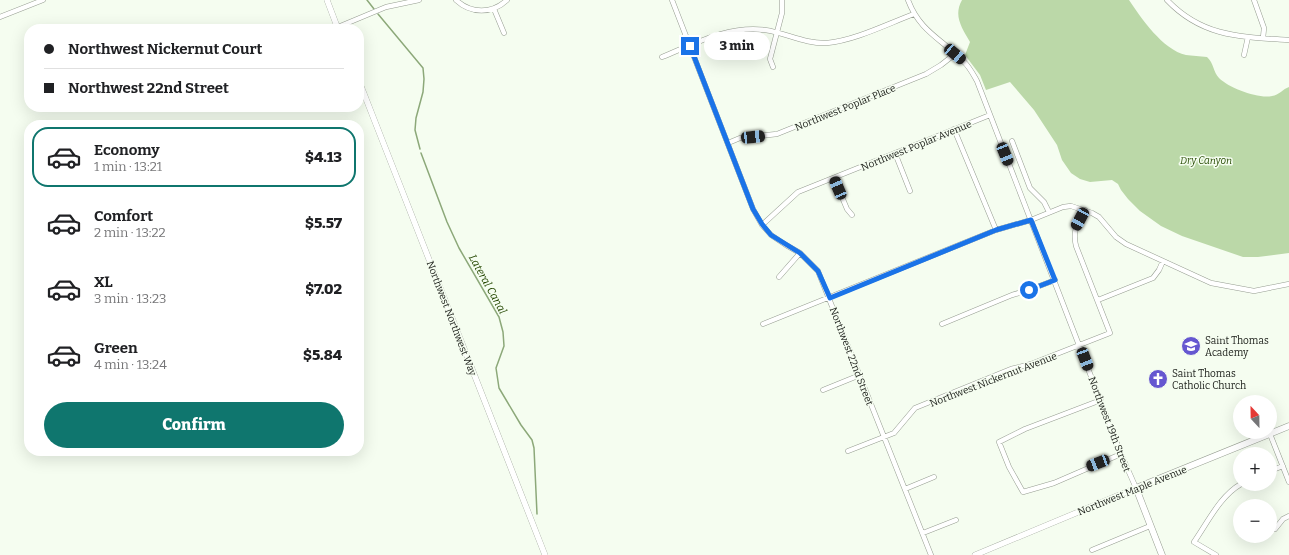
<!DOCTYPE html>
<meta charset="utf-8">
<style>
:root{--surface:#fff;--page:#f2f2f2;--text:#202124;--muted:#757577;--line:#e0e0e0;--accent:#0f766e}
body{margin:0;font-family:Bitter,serif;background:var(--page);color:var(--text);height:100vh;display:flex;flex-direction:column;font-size:15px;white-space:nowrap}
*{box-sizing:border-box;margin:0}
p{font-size:13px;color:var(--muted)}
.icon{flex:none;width:22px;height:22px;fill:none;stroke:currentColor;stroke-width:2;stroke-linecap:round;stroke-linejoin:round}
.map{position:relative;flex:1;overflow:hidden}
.drawer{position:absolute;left:24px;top:120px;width:340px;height:336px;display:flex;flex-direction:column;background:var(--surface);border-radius:16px;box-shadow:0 4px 16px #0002}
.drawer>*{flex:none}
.top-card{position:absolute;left:24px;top:24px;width:340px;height:88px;border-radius:16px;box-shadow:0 4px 16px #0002;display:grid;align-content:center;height:88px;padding:0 20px;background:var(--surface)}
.needle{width:26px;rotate:338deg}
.tools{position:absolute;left:1233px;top:395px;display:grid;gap:8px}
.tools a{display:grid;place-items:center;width:44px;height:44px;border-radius:50%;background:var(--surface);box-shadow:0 4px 16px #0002;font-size:20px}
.end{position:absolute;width:18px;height:18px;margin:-9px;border:5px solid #1a73e8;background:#fff;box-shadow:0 0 0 2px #fff}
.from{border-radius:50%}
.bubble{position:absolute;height:28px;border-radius:14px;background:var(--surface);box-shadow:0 4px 16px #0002;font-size:13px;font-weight:800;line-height:28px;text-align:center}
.car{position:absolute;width:12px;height:24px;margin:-12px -6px;border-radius:5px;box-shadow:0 0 3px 1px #0007;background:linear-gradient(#222 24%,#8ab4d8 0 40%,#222 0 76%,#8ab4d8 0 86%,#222 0)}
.top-card b{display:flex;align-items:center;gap:14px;height:38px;font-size:15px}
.top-card b+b{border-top:1px solid var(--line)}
.top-card i{width:10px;height:10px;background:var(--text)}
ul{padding:7px 0 0;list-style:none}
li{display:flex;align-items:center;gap:12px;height:60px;margin:0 8px 6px;padding:0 12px;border:2px solid transparent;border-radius:16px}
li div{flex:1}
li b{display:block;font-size:15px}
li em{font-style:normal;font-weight:800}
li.current{border-color:var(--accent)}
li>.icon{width:36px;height:36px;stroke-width:1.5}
.cta{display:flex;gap:8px;margin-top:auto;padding:8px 20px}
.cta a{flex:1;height:46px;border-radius:24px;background:var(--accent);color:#fff;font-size:16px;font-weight:800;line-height:46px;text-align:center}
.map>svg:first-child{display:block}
.green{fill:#bbd8a8}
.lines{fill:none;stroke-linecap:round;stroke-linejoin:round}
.stream{stroke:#8ca879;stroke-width:1.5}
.minor-casing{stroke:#969d91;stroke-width:5.5}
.tertiary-casing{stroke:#969d91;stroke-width:6}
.secondary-casing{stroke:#969d91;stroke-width:7}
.minor{stroke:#fff;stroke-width:4.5}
.tertiary{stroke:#fff;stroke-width:5.5}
.secondary{stroke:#fff;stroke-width:6}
.route{stroke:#1a73e8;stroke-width:5}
.labels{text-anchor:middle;stroke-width:3;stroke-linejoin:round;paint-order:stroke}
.street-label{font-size:10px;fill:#181b16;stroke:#f5fdf0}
.park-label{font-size:10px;font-style:italic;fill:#294d05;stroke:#f5fdf0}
.poi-label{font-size:10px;fill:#181b16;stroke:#f5fdf0;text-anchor:start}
.water-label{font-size:11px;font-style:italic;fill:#244700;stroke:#f5fdf0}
</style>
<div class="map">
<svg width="1289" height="555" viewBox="0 0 1289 555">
<rect width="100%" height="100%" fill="#f5fdf0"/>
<path class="green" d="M962,0h167c12,18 34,50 57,55 6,1 14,1 21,2 7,6 6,15 12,21 10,10 39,21 53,18 7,-1 11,-7 17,-9v166l-31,4h-15l-61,-21 -21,-10 -21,-15 -12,-12 -7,-9 -3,-6 -6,-4 -22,2 -10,-3 -9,-6 -9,-13 -5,-15 -23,-35 -24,-28 -24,8 -6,-15 -15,-20 5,-13c-8,-14 -17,-26 -8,-42z"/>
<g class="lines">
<path class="stream" d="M367,0l7,9
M378,14l45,54 1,11 -1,13 -7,26 -1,12 5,19
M421,153l26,69 12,26 40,69 4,15 1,14 -8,22 3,20 22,37 11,15 2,8 3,66"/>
<g class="minor-casing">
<path id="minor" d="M456,0c15,14 36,14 51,0
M672,0l81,209 9,16 9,10 15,10 14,8 18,18 113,284
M908,0c12,32 34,39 55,61 6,5 10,13 14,20l144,373 15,34
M1167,0c35,37 74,37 122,40
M1254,0l10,28 -1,10
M494,9l10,24
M0,17l43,-17
M338,27l48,-20 33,-7
M1244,55l4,-18
M662,57c32,-13 67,-32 103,-27 21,3 40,14 62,13 29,-3 60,-19 87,-29
M773,67l-3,-8 12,-46v-13
M954,129l42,101
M1012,141l18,47 14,14 5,10
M728,143l12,-5 37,-4 149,-60 15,-9 14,-11
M895,153l15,38
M834,178l13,31 5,6
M762,225l36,-33 192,-77
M779,277l21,-24
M1098,300l55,-22 6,-8 4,-9
M763,324l233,-94 35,-10 32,-13 8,-1 21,7 7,4 17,20 10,7 85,39 43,8 35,-7
M942,324l70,-29 17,-5 26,-10
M823,390l37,-15
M1101,400l-76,29 -26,13 10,25 14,25 31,-9 67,-29
M1270,434l19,48
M848,451l46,-18 21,-25 96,-39 20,-5 79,-31 -34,-87c-4,-16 2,-22 9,-36
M1270,471l13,-5
M905,489l29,-12
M1275,529l8,-10 6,-3
M923,533l33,-13
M1092,550l58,-24
M1216,555l-22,-13c14,-20 26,-46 47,-58"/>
</g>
<g class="tertiary-casing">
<path id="tertiary" d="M327,0l11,29
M359,81l186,474
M975,555l161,-67"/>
</g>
<g class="secondary-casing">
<path id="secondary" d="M1162,555l-26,-67 153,-62"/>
</g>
<use href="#minor" class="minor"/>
<use href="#tertiary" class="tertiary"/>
<use href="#secondary" class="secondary"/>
</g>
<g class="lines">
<path class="route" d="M690,46l63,163 9,15 9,11 29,18 18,18 12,27 166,-68 35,-10 24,60 -26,10"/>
</g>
<defs>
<g id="school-disc" transform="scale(1)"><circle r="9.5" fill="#6557d0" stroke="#f5fdf0"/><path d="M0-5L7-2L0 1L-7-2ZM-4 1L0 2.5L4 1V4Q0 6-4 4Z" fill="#fff"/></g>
<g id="church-disc" transform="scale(1)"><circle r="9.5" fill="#6557d0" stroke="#f5fdf0"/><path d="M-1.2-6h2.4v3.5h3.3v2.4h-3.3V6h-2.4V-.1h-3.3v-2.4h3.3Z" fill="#fff"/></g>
</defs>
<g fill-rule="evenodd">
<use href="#school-disc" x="1191" y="346"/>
<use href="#church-disc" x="1158" y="379"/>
</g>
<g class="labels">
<g class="street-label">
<text transform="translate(845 107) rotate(-22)" y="4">Northwest Poplar Place</text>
<text transform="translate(916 145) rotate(-22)" y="4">Northwest Poplar Avenue</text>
<text transform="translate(452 318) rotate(69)" y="4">Northwest Northwest Way</text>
<text transform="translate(852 356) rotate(69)" y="4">Northwest 22nd Street</text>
<text transform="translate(993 379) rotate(-21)" y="4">Northwest Nickernut Avenue</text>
<text transform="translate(1110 424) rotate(69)" y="4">Northwest 19th Street</text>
<text transform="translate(1132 490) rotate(-22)" y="4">Northwest Maple Avenue</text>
</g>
<g class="park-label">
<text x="1206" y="164">Dry Canyon</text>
</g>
<g class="poi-label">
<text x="1205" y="344">Saint Thomas<tspan x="1205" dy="12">Academy</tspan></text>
<text x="1172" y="377">Saint Thomas<tspan x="1172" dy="12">Catholic Church</tspan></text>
</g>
<g class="water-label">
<text transform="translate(488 284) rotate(61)" y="4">Lateral Canal</text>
</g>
</g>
</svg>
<div class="tools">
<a><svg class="needle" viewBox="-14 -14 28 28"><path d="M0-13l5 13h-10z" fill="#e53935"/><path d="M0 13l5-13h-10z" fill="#757577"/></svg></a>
<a>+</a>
<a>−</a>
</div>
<i class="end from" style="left:1029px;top:290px"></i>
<i class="end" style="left:690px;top:46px"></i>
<div class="bubble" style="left:704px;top:32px;width:66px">3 min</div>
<i class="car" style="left:955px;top:54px;rotate:130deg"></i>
<i class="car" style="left:753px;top:137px;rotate:84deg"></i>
<i class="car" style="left:1005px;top:154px;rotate:158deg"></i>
<i class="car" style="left:838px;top:188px;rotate:337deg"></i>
<i class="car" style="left:1080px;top:219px;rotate:208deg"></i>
<i class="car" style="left:1085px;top:359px;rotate:159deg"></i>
<i class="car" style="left:1098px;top:463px;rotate:249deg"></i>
<div class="top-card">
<b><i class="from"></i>Northwest Nickernut Court</b>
<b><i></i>Northwest 22nd Street</b>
</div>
<section class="drawer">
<ul>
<li class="current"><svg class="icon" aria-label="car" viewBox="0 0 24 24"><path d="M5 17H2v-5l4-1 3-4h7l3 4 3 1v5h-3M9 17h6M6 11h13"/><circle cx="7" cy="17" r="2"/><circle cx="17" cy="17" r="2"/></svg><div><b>Economy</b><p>1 min · 13:21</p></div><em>$4.13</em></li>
<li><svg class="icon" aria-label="car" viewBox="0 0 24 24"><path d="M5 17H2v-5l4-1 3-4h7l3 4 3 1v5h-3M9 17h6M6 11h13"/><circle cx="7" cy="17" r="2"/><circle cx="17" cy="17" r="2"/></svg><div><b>Comfort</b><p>2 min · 13:22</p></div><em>$5.57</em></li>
<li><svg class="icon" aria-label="car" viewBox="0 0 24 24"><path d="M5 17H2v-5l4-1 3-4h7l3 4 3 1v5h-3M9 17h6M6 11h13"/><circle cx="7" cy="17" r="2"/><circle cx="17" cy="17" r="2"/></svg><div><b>XL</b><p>3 min · 13:23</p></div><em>$7.02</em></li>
<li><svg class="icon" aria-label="car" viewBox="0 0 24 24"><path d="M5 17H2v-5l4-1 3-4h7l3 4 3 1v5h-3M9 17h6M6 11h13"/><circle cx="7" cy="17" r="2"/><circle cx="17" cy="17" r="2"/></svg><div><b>Green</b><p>4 min · 13:24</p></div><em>$5.84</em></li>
</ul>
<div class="cta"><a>Confirm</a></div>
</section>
</div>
